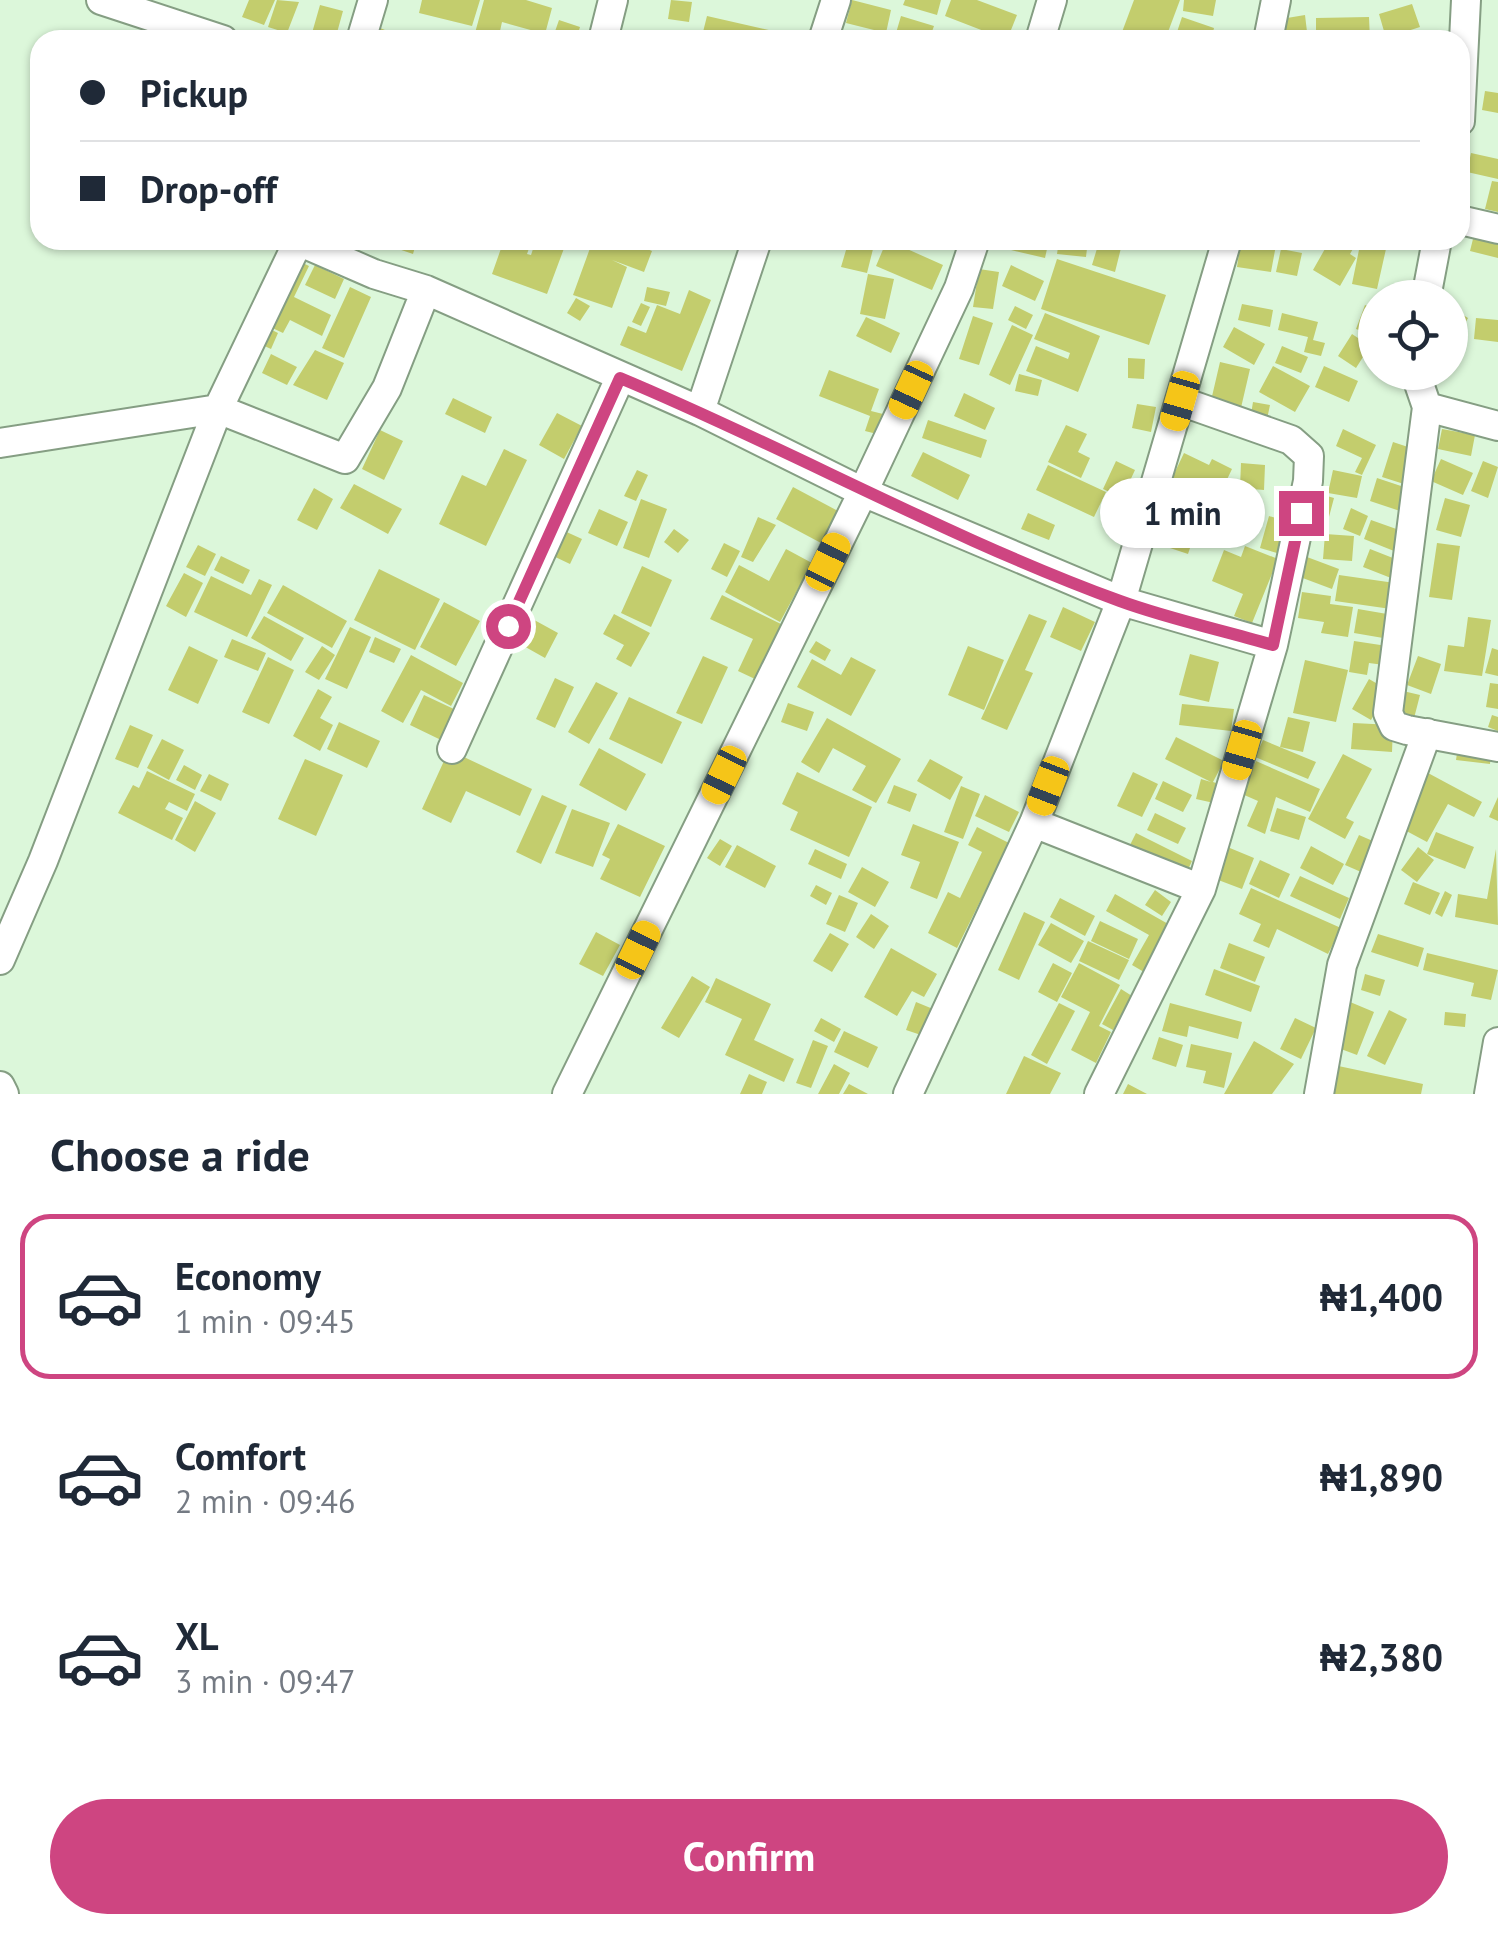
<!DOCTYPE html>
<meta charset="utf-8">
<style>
:root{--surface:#fff;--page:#f2f2f3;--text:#1f2937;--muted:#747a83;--line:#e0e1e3;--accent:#ce4581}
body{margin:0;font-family:"PT Sans",sans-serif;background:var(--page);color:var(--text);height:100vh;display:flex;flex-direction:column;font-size:38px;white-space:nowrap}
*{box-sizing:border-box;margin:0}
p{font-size:32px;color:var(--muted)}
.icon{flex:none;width:55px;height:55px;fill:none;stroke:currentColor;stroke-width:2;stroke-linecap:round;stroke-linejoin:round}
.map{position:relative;height:1094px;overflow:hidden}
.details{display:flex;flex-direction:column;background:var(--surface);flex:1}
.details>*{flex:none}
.hud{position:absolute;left:30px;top:30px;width:1440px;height:220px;border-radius:30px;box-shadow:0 2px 8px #0004;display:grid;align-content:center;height:220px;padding:0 50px;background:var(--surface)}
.controls{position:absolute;left:1358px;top:280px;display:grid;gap:20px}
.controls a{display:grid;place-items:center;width:110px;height:110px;border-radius:50%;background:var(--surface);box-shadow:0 2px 8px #0004;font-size:50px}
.end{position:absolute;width:45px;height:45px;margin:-22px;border:12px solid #ce4581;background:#fff;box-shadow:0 0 0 5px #fff}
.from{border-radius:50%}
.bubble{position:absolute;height:70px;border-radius:35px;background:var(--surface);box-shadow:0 2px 8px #0004;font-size:32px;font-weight:800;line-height:70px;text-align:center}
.car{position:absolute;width:30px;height:60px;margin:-30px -15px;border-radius:12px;box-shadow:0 0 8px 2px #0007;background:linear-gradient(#f5c518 24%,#345 0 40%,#f5c518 0 76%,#345 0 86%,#f5c518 0)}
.hud b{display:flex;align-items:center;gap:35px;height:95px;font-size:38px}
.hud b+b{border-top:2px solid var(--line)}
.hud i{width:25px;height:25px;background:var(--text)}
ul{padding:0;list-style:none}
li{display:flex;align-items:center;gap:30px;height:165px;margin:0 20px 15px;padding:0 30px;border:5px solid transparent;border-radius:30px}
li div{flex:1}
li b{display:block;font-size:38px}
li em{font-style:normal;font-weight:800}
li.current{border-color:var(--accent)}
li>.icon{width:90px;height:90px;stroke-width:1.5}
h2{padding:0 50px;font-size:45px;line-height:120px}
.action{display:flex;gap:20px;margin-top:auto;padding:20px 50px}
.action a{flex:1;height:115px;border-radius:60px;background:var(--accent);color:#fff;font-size:40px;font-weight:800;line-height:115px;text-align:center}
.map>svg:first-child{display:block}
.building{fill:#c3cd6d}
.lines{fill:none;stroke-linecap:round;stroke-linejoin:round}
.street-casing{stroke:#859e83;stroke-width:32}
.street{stroke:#fff;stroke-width:28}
.route{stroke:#ce4581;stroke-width:12}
</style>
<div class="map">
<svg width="1498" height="1094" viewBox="0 0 1498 1094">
<rect width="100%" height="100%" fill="#dcf7da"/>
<path class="building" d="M249,0h26l-11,25 -22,-8z
M277,0l22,2 -12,31 -19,-6z
M422,0h58l-8,26 -53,-13z
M484,0h42l26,8 -7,26 -43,-12 -4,18 -23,-7z
M671,0l21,2 -3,20 -21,-3z
M852,0l39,10 -5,23 -40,-10z
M905,0h36l-4,15 -34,-10z
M951,0h26l40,15 -10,25h-21l3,-7 -44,-17z
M1134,0h46l-15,40h-21l-22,-8z
M1184,0h32l-3,16 -30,-5z
M1412,4l8,23 -34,11 -7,-24z
M320,5l23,6 -8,29h-25z
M1305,15l3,25h-25l-2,-21z
M707,16l75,17 -2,7h-79z
M901,16l33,10 -5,14 -33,-7z
M1182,17l32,11 -3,12 -35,-5z
M1369,17l1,23h-54v-22z
M559,20l21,7 -4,13h-24z
M380,28l30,12h-35z
M879,34l23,4v2h-24z
M1485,91l13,2v20l-16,-3z
M1471,153l27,6v20l-31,-7z
M1492,181l6,1v30l-13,-3z
M1476,227l22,5v26l-28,-7z
M372,240h45l-4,14z
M504,240h28l-5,14 4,1 5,-15 30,3 -19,51 -55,-20z
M593,240h32l27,11 -8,21 -32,-12 15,7 -15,41 -39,-13z
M849,240l25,5 -7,28 -26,-6z
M887,240l56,25 -11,25 -56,-24z
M1013,240h36l-4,18 -34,-8z
M1059,240h29l-2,17 -29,-3z
M1241,240l35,5 -5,27 -34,-5z
M1330,240h28l-8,14 6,4 -16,28 -27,-16z
M1361,240h27l-11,49 -25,-5z
M1099,242l22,6 -6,24 -23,-7z
M1281,249l21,4 -5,23 -21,-4z
M1057,259l109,36 -17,50 -108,-36z
M297,260l12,6 -15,31 37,18 -9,21 -32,-16 -7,13 -17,-8z
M315,265l29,14 -9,20 -30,-14z
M1011,265l33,16 -9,20 -33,-15z
M979,269l20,3 -6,37 -20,-2z
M868,274l26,5 -9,40 -25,-5z
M350,287l21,10 -27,61 -22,-10z
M647,287l23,5 -4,14 -22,-5z
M689,290l22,10 -29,71 -62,-26 8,-19 18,7 11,-28 23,9z
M576,298l14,8 -10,15 -13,-8z
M641,303l9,4 -9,19 -9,-4z
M1242,304l31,6 -3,17 -32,-7z
M1365,305l10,4 -5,25 -14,-5z
M1015,306l18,9 -7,14 -18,-9z
M1450,307l18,11 -14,25 -4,-2z
M1045,313l55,23 -22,56 -52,-21 10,-25 32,13 2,-6 -36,-14z
M1282,313l36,9 -5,18 12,3 -4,13 -17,-4 4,-15 -30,-7z
M973,316l20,7 -14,42 -20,-6z
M866,317l34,16 -9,20 -35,-17z
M1476,318l22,2v22l-24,-3z
M1012,325l21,10 -23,50 -21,-10z
M266,327l12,6 -7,16 -13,-6z
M1234,327l31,17 -11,21 -31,-18z
M1352,334l18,12 -14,22 -18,-12z
M1282,346l26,11 -7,16 -26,-10z
M315,350l29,13 -17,37 -34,-15z
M271,354l26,13 -10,18 -25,-12z
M1128,358l17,1 -1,20 -16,-1z
M1220,362l30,7 -10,43 -30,-7z
M1273,366l37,20 -15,26 -36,-20z
M1324,366l34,15 -9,21 -34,-15z
M829,370l50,19 -8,22 12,3 -6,20 -12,-3 5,-15 -51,-20z
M1019,374l23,6 -4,16 -23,-5z
M964,393l31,15 -10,22 -31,-14z
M453,398l39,19 -7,16 -40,-19z
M1253,402l17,3 -4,19 -16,-4z
M1137,404l19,3 -5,25 -19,-4z
M557,413l25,13 -18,33 -25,-14z
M928,420l59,20 -6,18 -59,-20z
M1066,425l21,9 -9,18 12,6 -9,20 -33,-16z
M1343,429l33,16 -14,30 -7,-3 7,-14 -26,-12z
M1442,429l33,6 -4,21 -33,-7z
M380,430l23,11 -19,39 -22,-11z
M1393,442l21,7 -10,35 -22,-7z
M504,449l23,11 -41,86 -47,-22 23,-49 24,11z
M923,452l47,23 -12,25 -47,-24z
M1184,453l25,12 3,-6 20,10 -30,63 -45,-22z
M1441,459l32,14 -10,22 -32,-14z
M1116,461l19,9 -13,28 -19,-9z
M1483,461l15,6 -10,31 -17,-7z
M1241,463l24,2 -1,25 -24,-2z
M1048,465l58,27 -12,25 -58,-27z
M637,470l11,5 -12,26 -12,-5z
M1333,470l29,6 -5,22 -29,-5z
M1377,478l30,10 -7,23 -30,-10z
M354,484l48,25 -14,25 -48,-26z
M793,487l45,24 -17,32 -45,-24z
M314,488l19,11 -16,31 -20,-10z
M1313,492l21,6 -9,34 -20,-5z
M1445,498l25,7 -9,32 -25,-7z
M641,499l26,10 -18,49 -26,-10z
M1351,508l17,8 -8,20 -17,-7z
M599,509l29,13 -11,24 -29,-13z
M1028,513l27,12 -6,15 -28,-11z
M1269,516l17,5 -9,32 -17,-5z
M758,517l18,8 -23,37 -12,-5z
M1157,517l39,13 -8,24 -39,-13z
M1371,520l31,11 -8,20 -30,-12z
M560,529l22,10 -12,25 -21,-10z
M674,529l15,11 -11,13 -14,-11z
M1325,534l29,2 -2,25 -29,-2z
M724,543l16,8 -13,26 -16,-8z
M1437,543l23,3 -8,54 -23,-3z
M198,545l18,9 -11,22 -19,-9z
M1245,546l33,13 -26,64 -18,-7 9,-22 -31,-13 12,-31 17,7z
M786,549l26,14 -32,59 -55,-30 14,-27 30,16z
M1370,549l28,11 -7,18 -28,-11z
M221,556l29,14 -7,14 -29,-14z
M1307,557l32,12 -7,20 -32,-12z
M642,566l30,14 -21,47 -30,-14z
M379,569l61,30 -25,51 -61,-30z
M184,573l19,10 -17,34 -20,-11z
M1339,575l56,8 -4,26 -56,-8z
M211,576l40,19 8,-16 13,6 -25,52 -53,-25z
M283,585l64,36 -15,27 -65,-35z
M1302,592l29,4 -1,8 23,3 -5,30 -27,-4 3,-11 -26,-4z
M722,595l59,29 -26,55 -17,-8 15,-32 -43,-20z
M444,602l36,19 -24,45 -36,-19z
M1063,607l32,15 -14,29 -31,-14z
M1358,609l35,6 -4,24 -35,-6z
M614,614l36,19 -19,34 -15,-8 8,-14 -21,-11z
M1029,614l18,7 -22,49 8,3 -26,57 -26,-11z
M264,616l40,22 -13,23 -40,-23z
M527,616l31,17 -13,25 -32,-18z
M1468,617l23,3 -9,56 -38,-5 4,-26 16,2z
M350,627l21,10 -24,52 -22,-10z
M375,637l26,12 -7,14 -25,-11z
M232,639l34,14 -8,18 -34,-14z
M816,641l15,9 -6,11 -16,-9z
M1354,641l33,5 -3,19 -15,-2 -2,12 -18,-3z
M189,646l29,14 -20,44 -30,-14z
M322,646l13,9 -16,25 -14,-8z
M968,646l36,14 -20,50 -36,-15z
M1492,648l6,2v26l-13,-3z
M1190,654l29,8 -10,40 -30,-7z
M411,655l52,28 -12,23 -30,-16 -18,33 -22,-12z
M703,656l25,11 -26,57 -26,-11z
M1418,656l23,8 -10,30 -24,-9z
M268,657l26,13 -25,54 -27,-12z
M851,657l25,13 -25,46 -54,-29 15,-28 29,16z
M1305,660l43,10 -12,52 -43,-9z
M555,678l19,9 -19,41 -19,-9z
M1369,679l19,11 -17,30 -19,-11z
M596,682l22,11 -29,51 -21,-12z
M1490,683l8,1v25l-12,-2z
M318,689l14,8 -12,21 13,7 -13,26 -27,-15z
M1403,691l17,4 -8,31 -17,-5z
M424,695l32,15 -15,30 -31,-15z
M629,697l53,25 -20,42 -53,-25z
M788,703l26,9 -7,19 -26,-9z
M1182,704l52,5 -3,22 -52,-6z
M1492,715l6,2v14l-10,-4z
M1288,717l22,5 -7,30 -23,-5z
M827,718l74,41 -25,44 -24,-13 14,-24 -33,-18 -14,25 -18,-11z
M339,722l41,19 -13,27 -40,-19z
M1353,723l40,2 -1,27 -41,-3z
M130,725l23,10 -15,33 -23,-9z
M1176,737l48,24 -11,21 6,2 -5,19 -18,-4 5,-20 10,3 -46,-23z
M162,739l22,11 -15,30 -22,-12z
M1263,740l53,22 -8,17 -53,-22z
M1459,740l33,3 -2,21 -34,-4z
M599,748l47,26 -20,37 -47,-26z
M449,750l83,39 -12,27 -54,-25 -15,32 -29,-14z
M1343,754l29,15 -26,49 8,4 -9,17 -37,-20z
M305,759l38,16 -27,61 -38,-17z
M930,759l33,18 -13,23 -33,-19z
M1256,761l64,28 -10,23 -34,-15 -11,37 -18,-8 11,-25 -16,-7z
M184,765l18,10 -7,15 -19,-10z
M147,771l48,23 -8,17 -18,-9 -4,7 18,9 -11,22 -54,-27 15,-28 6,3z
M797,772l75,35 -23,50 -59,-27 8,-18 -16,-8z
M1133,772l25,12 -16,33 -25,-11z
M1428,773l54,29 -8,15 -26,-13 -21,38 -28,-15z
M209,774l20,10 -8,17 -21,-10z
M1163,781l29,14 -9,17 -28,-13z
M894,785l23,9 -7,18 -23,-9z
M961,786l19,8 -17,45 -19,-7z
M542,795l25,11 -26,58 -25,-12z
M985,795l34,17 -10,20 -34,-16z
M1498,797v24l-9,-4z
M195,801l21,12 -21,39 -20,-12z
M1277,808l29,9 -7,23 -29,-9z
M572,809l38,14 -17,44 -38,-14z
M1155,813l31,15 -8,16 -31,-14z
M618,824l47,22 -25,51 -40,-18 10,-20 -8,-4z
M913,824l46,18 -22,57 -27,-11 10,-26 -19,-7z
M977,827l32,16 -52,105 -29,-15 20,-41 12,6 22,-46 -14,-7z
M1436,832l38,15 -9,22 -38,-15z
M1136,833l56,28 -11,24 -57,-28z
M1359,835l23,10 -14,30 -23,-10z
M720,839l12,7 -12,20 -13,-8z
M737,845l39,21 -11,22 -40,-21z
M1225,846l29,12 -12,31 -29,-11z
M1311,846l33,18 -11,21 -33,-17z
M1418,847l16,13 -17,22 -16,-12z
M815,849l32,15 -6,15 -33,-15z
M1496,849l2,76 -43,-8 3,-23 29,5z
M1260,860l30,14 -11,24 -30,-14z
M862,867l27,15 -14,25 -27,-15z
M1300,876l49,22 -9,21 -50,-23z
M1413,882l27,11 -10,22 -26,-11z
M816,885l16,8 -6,12 -16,-9z
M1251,888l90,40 -13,26 -51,-25 -8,19 -16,-7 8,-17 -22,-10z
M1155,890l16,12 -9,14 -17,-11z
M1445,891l7,4 -10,22 -7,-4z
M1115,894l55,31 -26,47 -12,-7 17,-30 -43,-24z
M839,895l19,8 -13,29 -19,-8z
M1060,898l35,18 -10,20 -35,-19z
M1024,912l21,10 -26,58 -21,-10z
M871,914l18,12 -15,23 -18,-12z
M1100,921l38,18 -9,20 -38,-18z
M1051,923l33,18 -13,22 -33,-18z
M596,932l24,13 -17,31 -24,-12z
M830,933l19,11 -17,28 -19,-11z
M1378,934l46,14 -6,19 -47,-15z
M1088,941l41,19 -10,20 -40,-19z
M1229,943l36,14 -10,25 -35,-14z
M891,948l46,26 -13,23 -12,-6 -15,25 -33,-19z
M1427,953l71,17 -7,30 -20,-4 3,-13 -51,-13z
M1053,963l19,10 -15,29 -19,-10z
M1079,963l41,22 -21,41 12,6 -15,31 -25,-13 19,-38 -29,-15z
M1214,969l46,17 -9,26 -46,-17z
M1365,974l20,6 -5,16 -19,-6z
M692,976l18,11 -31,51 -18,-10z
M716,978l55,26 -17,36 40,19 -10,23 -59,-27 17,-36 -37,-17z
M1121,989l11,7 -19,34 -11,-6z
M1343,999l31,13 -17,43 -32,-12z
M916,1002l17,7 -9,27 -18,-6z
M1059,1003l16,8 -28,53 -16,-9z
M1170,1003l72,19 -4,17 -49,-13 -2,11 -25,-6z
M1389,1010l18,9 -22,46 -18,-9z
M1445,1012l21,2 -1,13 -21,-2z
M821,1018l20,11 -7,13 -20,-11z
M1295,1018l21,10 -15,31 -21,-10z
M844,1031l34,16 -10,21 -34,-16z
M1159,1037l24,8 -7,22 -24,-8z
M813,1040l15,6 -17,42 -15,-5z
M1254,1041l40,23 -22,30h-48z
M1191,1044l41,9 -8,35 -21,-5 3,-12 -20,-4z
M1024,1056l37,17 -11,21h-44z
M834,1064l16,9 -11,21h-21z
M1329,1064l94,20 -2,10h-99z
M749,1074l18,8 -5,12h-22z
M849,1084l19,10h-25z
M1128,1084l19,10h-24z"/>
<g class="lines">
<g class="street-casing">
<path id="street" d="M101,0l122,40
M361,40l12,-40
M603,40l10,-40
M823,40l13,-40
M1040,40l12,-40
M1268,40l8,-40
M1460,121l6,-121
M1460,220l38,9
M296,240l78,34 52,16 274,121 163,81 258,109 152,44
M1426,298l11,-58
M1415,372l12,35 -39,306 6,13 13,4 91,17
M1427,407l71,19
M700,411l57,-171
M0,443l218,-34 127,50 42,-71 39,-98
M452,749l168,-371
M1034,823l167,66
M0,960l43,-99 175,-452 80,-167
M0,1086l4,8
M567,1094l296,-602 96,-204 16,-48
M908,1094l126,-271 87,-222 106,-361
M1099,1094l102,-205 72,-244 35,-164 1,-25 -18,-16 -111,-39
M1319,1094l23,-129 85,-232
M1489,1094l9,-52"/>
</g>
<use href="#street" class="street"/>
</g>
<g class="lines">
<path class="route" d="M508,626l112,-248c168,70 328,160 500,223 49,18 102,29 153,44l28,-132"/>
</g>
</svg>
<div class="controls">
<a><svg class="icon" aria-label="locate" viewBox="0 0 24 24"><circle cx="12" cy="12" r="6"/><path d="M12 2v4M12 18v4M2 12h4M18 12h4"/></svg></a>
</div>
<i class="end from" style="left:508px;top:626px"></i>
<i class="end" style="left:1301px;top:513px"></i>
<div class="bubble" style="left:1100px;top:478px;width:165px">1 min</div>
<i class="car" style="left:911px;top:390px;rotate:205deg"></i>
<i class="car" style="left:1180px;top:401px;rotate:196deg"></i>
<i class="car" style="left:828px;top:562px;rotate:26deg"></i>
<i class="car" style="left:1242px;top:750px;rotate:196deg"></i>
<i class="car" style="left:724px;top:775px;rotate:206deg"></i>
<i class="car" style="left:1048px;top:786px;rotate:201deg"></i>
<i class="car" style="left:638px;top:950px;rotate:26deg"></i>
<div class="hud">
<b><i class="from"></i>Pickup</b>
<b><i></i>Drop-off</b>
</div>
</div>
<section class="details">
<h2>Choose a ride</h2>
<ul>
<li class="current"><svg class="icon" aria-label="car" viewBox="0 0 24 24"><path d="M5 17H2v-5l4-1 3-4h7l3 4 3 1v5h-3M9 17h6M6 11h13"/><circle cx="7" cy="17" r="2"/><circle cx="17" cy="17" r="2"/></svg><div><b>Economy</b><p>1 min · 09:45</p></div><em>₦1,400</em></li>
<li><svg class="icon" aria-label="car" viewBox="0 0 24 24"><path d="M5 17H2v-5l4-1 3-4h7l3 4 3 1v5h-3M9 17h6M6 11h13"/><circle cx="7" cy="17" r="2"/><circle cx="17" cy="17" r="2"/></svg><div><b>Comfort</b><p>2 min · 09:46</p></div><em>₦1,890</em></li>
<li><svg class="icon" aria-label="car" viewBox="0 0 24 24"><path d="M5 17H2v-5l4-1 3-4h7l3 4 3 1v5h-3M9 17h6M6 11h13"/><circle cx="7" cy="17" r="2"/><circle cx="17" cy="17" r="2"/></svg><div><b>XL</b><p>3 min · 09:47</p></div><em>₦2,380</em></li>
</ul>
<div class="action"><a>Confirm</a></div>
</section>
